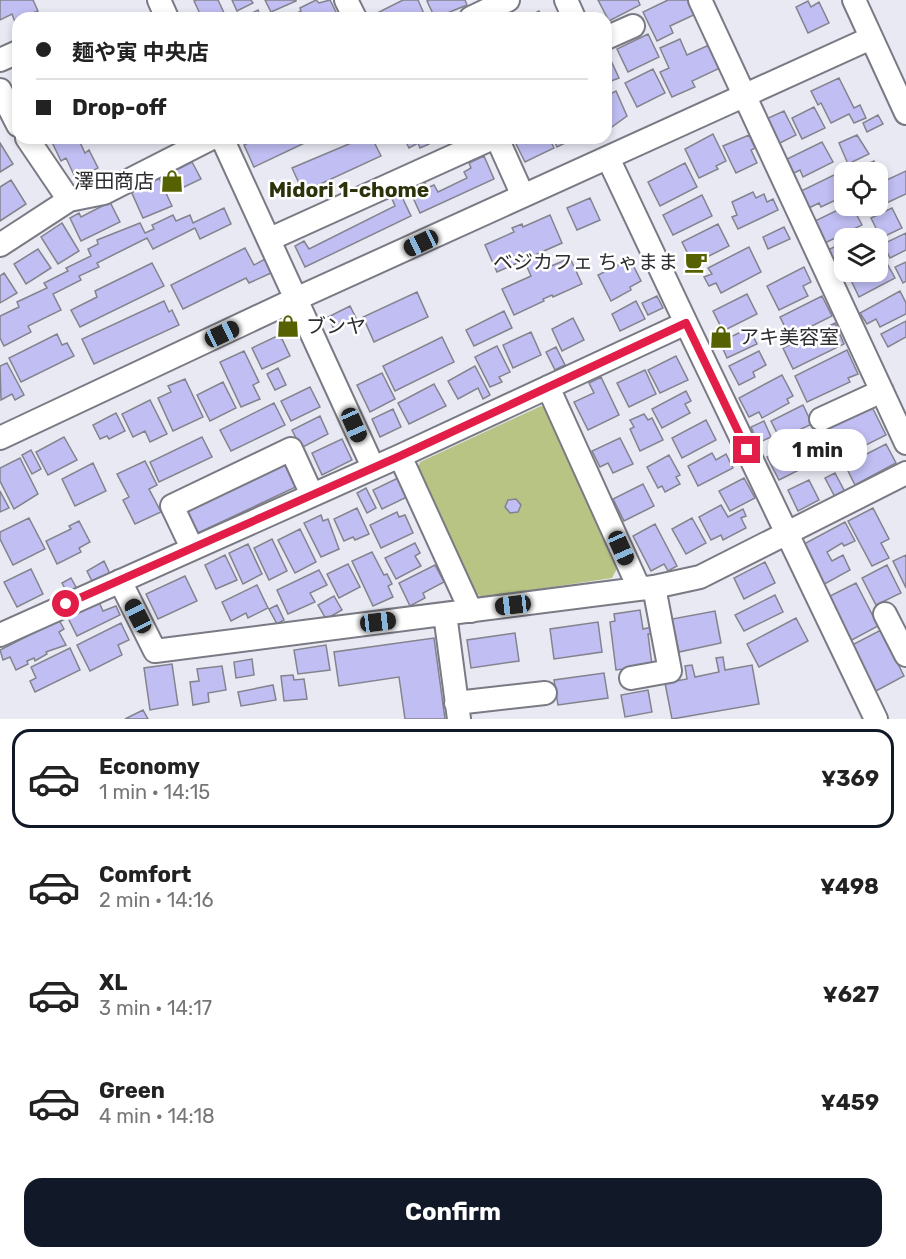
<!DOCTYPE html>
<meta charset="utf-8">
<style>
:root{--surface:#fff;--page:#f6f6f6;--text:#222;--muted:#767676;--line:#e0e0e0;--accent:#111827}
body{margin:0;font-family:Rubik,"Noto Sans JP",sans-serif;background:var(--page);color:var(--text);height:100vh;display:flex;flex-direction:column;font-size:22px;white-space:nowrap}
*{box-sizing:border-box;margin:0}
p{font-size:20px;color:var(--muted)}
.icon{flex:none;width:33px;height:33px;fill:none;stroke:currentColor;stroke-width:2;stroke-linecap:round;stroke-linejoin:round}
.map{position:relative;height:719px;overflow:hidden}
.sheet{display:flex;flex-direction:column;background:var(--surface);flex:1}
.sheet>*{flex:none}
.banner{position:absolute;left:12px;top:12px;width:600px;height:132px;border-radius:18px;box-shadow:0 3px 9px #0003;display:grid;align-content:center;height:132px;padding:0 24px;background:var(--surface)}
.controls{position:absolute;left:834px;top:162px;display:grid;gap:12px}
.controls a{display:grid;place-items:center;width:54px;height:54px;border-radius:12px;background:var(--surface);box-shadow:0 3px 9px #0003;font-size:30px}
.end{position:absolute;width:27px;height:27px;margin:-14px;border:8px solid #e11d48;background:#fff;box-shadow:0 0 0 3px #fff}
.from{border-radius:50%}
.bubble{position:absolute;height:42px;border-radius:18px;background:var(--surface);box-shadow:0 3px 9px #0003;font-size:20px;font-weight:700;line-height:42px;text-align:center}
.car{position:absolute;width:18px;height:36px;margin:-18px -9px;border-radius:8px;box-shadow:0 0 4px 2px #0007;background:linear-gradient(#222 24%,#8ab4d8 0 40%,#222 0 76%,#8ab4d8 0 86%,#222 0)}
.banner b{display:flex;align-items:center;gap:21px;height:57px;font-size:22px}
.banner b+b{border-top:2px solid var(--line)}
.banner i{width:15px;height:15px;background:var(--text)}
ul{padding:10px 0 0;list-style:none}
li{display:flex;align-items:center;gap:18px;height:99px;margin:0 12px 9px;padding:0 12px;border:3px solid transparent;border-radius:18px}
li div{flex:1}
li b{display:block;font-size:22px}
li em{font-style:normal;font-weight:700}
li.on{border-color:var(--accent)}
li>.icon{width:54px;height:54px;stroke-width:1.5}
.primary-button{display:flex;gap:12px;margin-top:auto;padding:12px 24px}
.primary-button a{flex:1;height:69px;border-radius:18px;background:var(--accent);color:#fff;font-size:24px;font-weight:700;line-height:69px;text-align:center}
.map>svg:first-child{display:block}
.green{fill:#b7c483}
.building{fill:#c0bef2;stroke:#83838d;stroke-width:1.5}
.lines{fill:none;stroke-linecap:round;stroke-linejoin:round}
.minor-casing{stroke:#7a7a84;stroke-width:26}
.minor{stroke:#fff;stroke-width:22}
.route{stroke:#e11d48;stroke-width:8}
.labels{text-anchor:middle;stroke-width:5;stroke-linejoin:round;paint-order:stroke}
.poi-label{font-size:20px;fill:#2d2d31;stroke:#fff;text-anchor:end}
.neighbourhood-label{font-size:21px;font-weight:bold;fill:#2c320a;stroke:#fff}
</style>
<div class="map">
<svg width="906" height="719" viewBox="0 0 906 719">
<rect width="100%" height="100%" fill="#e9e9f4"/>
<path class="green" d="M541,406l6,2 71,159 -6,11 -128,19 -9,-3 -57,-126 2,-6z"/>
<path class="building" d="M0,0h33l5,11 -20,7 -3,4 -3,-8 -12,6z
M197,0h21l7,15 -5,3h-18l-8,-17z
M232,0h19l2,3 -16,8z
M265,0h31v1l-25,11z
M316,0l3,3 11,-3 9,18h-40l-2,-5 4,-2 -1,-3z
M403,0h15l7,16 -48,2 -2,-4z
M429,0h36l2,5 -32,13 -8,-17z
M598,0h40l2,5 -31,16z
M668,0h21l7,14 -26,12 3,7 -16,8 -14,-29z
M808,1l3,6 8,-5 10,21 -21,10 -12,-26z
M258,10l3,8h-19z
M539,11l4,7h-17z
M648,34l11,23 -31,15 -11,-23z
M680,39l7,16 22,-10 11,23 -28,13 3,6 -23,10 -12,-25 9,-4 -9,-20z
M608,54l11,24 -13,5v-28z
M653,69l12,24 -28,14 -12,-24z
M839,78l15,30 6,-3 6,13 -12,5 -5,-9 -18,9 -10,-20 -3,2 -7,-14z
M616,91l11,25 -18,13 -3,-3v-30z
M814,107l11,21 -23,11 -10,-21z
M784,111l12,24 -18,9 -12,-25z
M878,115l5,9 -16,8 -4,-9z
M713,134l13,27 -10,5 2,3 -19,9 -14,-29z
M749,135l6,13 -4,2 6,13 -21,10 -13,-27z
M857,135l12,19 -21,10 -9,-21z
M50,138h33l-4,2 6,13 4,-3 9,18 -22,11 -10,-21 -5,3z
M258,138h57l-61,29 -10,-22z
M363,138h9l9,18 -78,36 -11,-24z
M404,138h27l-4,1 2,5 -9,4 -2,-5 -9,5z
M519,138h30l5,10 -29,14 -11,-22z
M553,138h22l-18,9z
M822,142l11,20 -30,15 -3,-7 -8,4 -7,-14z
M0,143l13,21 -13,8z
M484,156l10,23 -74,34 -10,-22 15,-8 2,5 7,-3 4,7 29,-14 -3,-6 7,-4 -2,-5z
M874,161l7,16 -3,2v-7h-29z
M192,162l9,17 -19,9 -8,-17z
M685,163l12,24 -37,19 -12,-24z
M906,171v23l-39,18 -3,-6h14v-22z
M836,174l8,22 -23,11 -2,-4 -12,6 -8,-17z
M159,178l13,28 -29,12 -12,-27z
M11,180l15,24 -26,17v-34z
M753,192l3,6 8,-4 3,8 6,-3 5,11 -40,19 -6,-12 5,-2 -5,-13z
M401,195l10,21 -106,51 -10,-21 9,-5 5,8 86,-43 -3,-7z
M702,195l10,21 -39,19 -10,-20z
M590,198l10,22 -23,10 -10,-22z
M110,202l10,20 -39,19 -11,-23 9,-5 2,4z
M846,206h6l10,19 -37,18 -10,-22z
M224,208l7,16 -31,15 -5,-11 -42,21 -6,-11 -50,25 2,4 -20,9 2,4 -28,14 8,16 -33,16 3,6 -27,14 -4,-8v-22l19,-9 -2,-5 30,-14 -3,-5 24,-12 -2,-3 25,-12 -3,-7 10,-5 -1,-4 43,-17 5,10 9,-4 -2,-4 21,-10 3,6 14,-6 3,8z
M892,208l10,20 -21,10 -10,-20z
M550,215l12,28 -27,12 7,15 28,-12 12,26 -29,13 -1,-2 -9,4 1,2 -30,14 -12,-26 29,-13 -7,-16 -27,12 -12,-27 29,-13 -2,-4 10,-4 1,3z
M62,223l17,28 -21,13 -17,-27z
M718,224l11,22 -36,18 -11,-22z
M784,227l6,12 -22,10 -5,-12z
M870,230l5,8h-23z
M906,233v17l-16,8 -7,-14z
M844,242v27h-1l-3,-6 -7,3 -7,-15z
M749,247l12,25 -40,21 -5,-10 -7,3 -5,-9 8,-3 -4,-6z
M245,248l9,17 11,-6 6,14 -22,10 -3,-5 -63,31 -12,-24z
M38,249l13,19 -25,16 -12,-20z
M884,258l11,20 -36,19 -10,-21 8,-4h21v-11z
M630,259l11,22 -11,6 1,3 -20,11 -13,-26z
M906,262v19l-3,2 -8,-16z
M152,263l12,23 -84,41 -9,-17 26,-13 -2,-6z
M804,267l7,15 -8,4 5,10 -29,14 -12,-24z
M4,273l13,20 -17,10v-27z
M900,291l6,12v11l-26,13 -4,-8 -9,5 -7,-11z
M417,292l11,25 -54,25 -11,-25z
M747,294l10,20 -34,17 -10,-20z
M657,296l6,12 -15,7 -6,-12z
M822,296l10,20 -42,21 -10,-20z
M164,301l5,11 3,-2 7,15 -85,39 -12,-25z
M636,301l9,18 -25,12 -8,-17z
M350,306l7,14 -22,11 -7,-14z
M504,311l8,17 -38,18 -8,-16z
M573,318l11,22 -22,11 -10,-22z
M906,321v16l-18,10 -7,-13z
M835,323l9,21 -51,25 -10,-21z
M749,328l8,16 -30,14 -7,-16z
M531,332l10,23 -28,13 -10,-23z
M57,334l5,11 5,-2 7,13 -53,26 -12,-24z
M275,337l7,2 8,17 -28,13 -10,-21z
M442,337l12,25 -59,29 -12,-25z
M497,346l13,26 -11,5 3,5 -12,5 -15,-30z
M556,347l9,18 -10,5 -9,-18z
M847,350l11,24 -10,4 2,4 -43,20 -12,-26z
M244,351l15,31 -6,3 7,14 -19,8 -21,-45z
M759,351l7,14 -13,7 2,5 -16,8 -10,-19z
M676,356l12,24 -28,13 -12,-23z
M7,363l17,32 -9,5 -3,-6 -11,6 -1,-34z
M475,366l15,29 -7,4 -5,-11 -20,11 -10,-18z
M278,368l8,17 -11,5 -8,-16z
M645,370l11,24 -27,13 -12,-24z
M382,373l13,26 -25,13 -13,-27z
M782,375l11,21 -6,3 2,4 -27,15 -3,-6 -10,5 -10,-19z
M601,377l18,38 -31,15 -14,-28 20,-9 -5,-10z
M185,379l18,38 -30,14 -15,-33 13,-6 -3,-6z
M223,382l13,26 -26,13 -13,-26z
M434,384l12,22 -37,18 -11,-21z
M310,387l10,20 -29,14 -10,-20z
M686,391l5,10 -6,3 5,9 -28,15 -10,-19z
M150,400l17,34 -17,8 -5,-11 -12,6 -11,-23z
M274,403l11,22 -54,26 -11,-21z
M803,405l9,19 -32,15 -9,-18z
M872,407l14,28 -52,26 -14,-28z
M393,409l8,18 -21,10 -8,-18z
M116,413l9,18 -16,8 -2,-3 -7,3 -7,-14z
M644,414l4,6 4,-2 11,22 -23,11 -10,-22 4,-2 -4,-7z
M320,416l8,18 -27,14 -9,-18z
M706,420l10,20 -34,18 -10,-20z
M764,421l7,16 -13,6 -7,-16z
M64,437l13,23 -29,15 -12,-23z
M202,437l10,20 -53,25 -9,-20z
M620,438l13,26 -20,9 -5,-10 -8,4 -8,-16z
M342,439l10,21 -30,15 -10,-22z
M801,444l10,20 -32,16 -12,-23 10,-5 2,3z
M886,444l10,19 -41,22 -10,-20z
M31,450l10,19 -9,5 -10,-19z
M712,453l4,7 10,-6 7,14 -35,18 -10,-20z
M669,455l11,20 -4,2 4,7 -15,8 -3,-6 -4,2 -11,-21z
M20,458l18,36 -24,15 -14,-28v-13z
M289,460l11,25 -102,48 -12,-25z
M145,461l12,24 -8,4 12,23 -26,12 -12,-24 6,-3 -12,-23z
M93,463l13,28 -31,15 -13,-27z
M835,473l10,19 -10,5 -10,-19z
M398,478l9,19 -25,12 -9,-19z
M744,478l11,20 -25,13 -11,-20z
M809,480l10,20 -21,11 -10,-21z
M643,484l11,22 -30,15 -11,-22z
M366,488l10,20 -9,5 -10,-20z
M0,491l9,17 -9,4z
M516,499l5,6 -3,7 -8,1 -5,-6 3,-7z
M721,505l7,12 15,-8 3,7 -5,2 5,10 -23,12 -2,-5 -10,5 -12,-23z
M357,508l12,26 -14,6 -2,-3 -9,4 -10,-22z
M873,508l16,31 -8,4 8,15 -17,8 -24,-45z
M397,512l2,5 6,-2 8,18 -32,15 -11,-23z
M321,515l2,6 5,-2 11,30 -18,8 -17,-34z
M29,518l16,31 -32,16 -13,-26v-7z
M692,518l14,25 -20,11 -14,-25z
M79,521l11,21 -11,6 2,4 -24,12 -11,-23 25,-12 -2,-3z
M845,522l10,19 -11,5 -2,-3 -15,9 5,9 11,-6 7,15 -29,16 -6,-12 4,-2 -15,-28z
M655,524l22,42 -9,5 -4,-7 -13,7 -18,-35z
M300,529l16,33 -21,11 -17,-33z
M272,539l15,32 -18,9 -15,-32z
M415,543l5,10 -5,3 6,10 -25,13 -11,-21z
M248,544l14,30 -19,10 -14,-31z
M372,552l12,23 3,-1 5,10 -4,2 5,11 -20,9 -21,-45z
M225,555l12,25 -21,9 -11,-24z
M906,555v33l-13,-27z
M104,561l6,13 -17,9 -6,-12z
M765,562l10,21 -31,16 -10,-21z
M348,564l12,23 -21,11 -12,-24z
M435,565l9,17 -21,11 2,5 -15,8 -11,-23z
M887,565l14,28 -25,12 -14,-27z
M31,569l12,25 -26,13 -13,-25z
M319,570l8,15 -17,8 5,9 -27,12 -11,-24z
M185,576l12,25 -39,18 -12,-25z
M71,578l6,11 -9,5 -6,-11z
M856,583l22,43 -28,15 -22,-44z
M257,585l11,23 -20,10 -2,-5 -15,8 -9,-19z
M775,595l8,17 -39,19 -9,-16z
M334,596l8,14 -16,9 -8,-14z
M98,600l5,11 13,-5 4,9 -43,21 -10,-20z
M277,605l7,15 -7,4 -8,-15z
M640,610l3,19 9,-2 1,7h-5l4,31 -36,5 -6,-48 5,-1 -1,-7z
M715,611l6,32 -42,9 -7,-33z
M796,618l12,23 -49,26 -12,-23z
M59,620l5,9 -5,3 7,13 -20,7 1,2 -12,7 -1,-3 -7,3 1,3 -12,6 -6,-13 -7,3 -3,-10z
M598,622l4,30 -48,7 -4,-30z
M121,623l8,17 -11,5 4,10 -32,16 -13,-26z
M881,630l23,46 -28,15 -24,-46z
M515,633l4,28 -48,7 -4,-28z
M434,638l11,81h-40l-6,-42 -60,9 -5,-34z
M326,645l4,25 -32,4 -4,-24z
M70,648l10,22 -45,22 -5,-11 6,-3 -5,-11z
M723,657l2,13 27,-5 7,39 -87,15 -7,-36 22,-4 -2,-13 7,-1 3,12 24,-5 -3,-14z
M252,659l2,16 -18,3 -2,-16z
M172,664l6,41 -28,5 -6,-42z
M222,666l4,24 -18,3 1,9 -16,3 -3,-23 9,-1 -2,-12z
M604,673l4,25 -50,7 -4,-25z
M293,675l1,5 10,-1 3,20 -23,2 -3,-25z
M273,685l3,15 -35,6 -3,-14z
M648,690l4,22 -27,5 -4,-22z
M143,710l5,9h-23z"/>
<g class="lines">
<g class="minor-casing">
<path id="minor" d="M159,0l8,18
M346,0l9,18
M566,0l8,18
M700,0l206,443
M854,0l52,113
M471,18l37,-18
M606,38l27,-12
M0,60l18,-8
M0,90l18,35
M27,138l42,62
M222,138l151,329
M497,138l26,58
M608,158l78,165
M270,239l223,-101
M0,245l69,-45 35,-7 108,-55
M548,387l91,201
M821,419l61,-28
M0,438l298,-140 573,-260
M400,456l71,155
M192,548l-20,-42 119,-57 21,46
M120,581l35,70 499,-64 46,-10 206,-104
M445,614l14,105
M885,614l21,41
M0,635l400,-179 286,-133 190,396
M631,678l39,-7 -16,-84
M456,703l89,-10"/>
</g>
<use href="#minor" class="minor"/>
</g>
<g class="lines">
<path class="route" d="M66,604l334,-148 286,-133 61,127"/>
</g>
<defs>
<g id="shop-bare" transform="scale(1.8)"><path d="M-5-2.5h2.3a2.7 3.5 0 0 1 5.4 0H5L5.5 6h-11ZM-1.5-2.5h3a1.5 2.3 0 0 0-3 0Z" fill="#566201" stroke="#fff" stroke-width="2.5" paint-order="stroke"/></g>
<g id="cafe-bare" transform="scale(1.8)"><path d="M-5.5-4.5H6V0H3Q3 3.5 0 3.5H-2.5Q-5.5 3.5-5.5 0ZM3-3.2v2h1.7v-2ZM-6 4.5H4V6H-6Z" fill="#566201" stroke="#fff" stroke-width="2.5" paint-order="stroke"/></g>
</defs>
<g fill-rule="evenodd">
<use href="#shop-bare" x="172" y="181"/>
<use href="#cafe-bare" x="696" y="262"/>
<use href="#shop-bare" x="288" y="326"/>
<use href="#shop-bare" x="721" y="337"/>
</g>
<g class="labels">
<g class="poi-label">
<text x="154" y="188">澤田商店</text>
<text x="678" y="269">ベジカフェ ちゃまま</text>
<text x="306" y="333" text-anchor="start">ブンヤ</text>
<text x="739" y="344" text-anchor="start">アキ美容室</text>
</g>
<g class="neighbourhood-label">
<text x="349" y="197">Midori 1-chome</text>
</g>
</g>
</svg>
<div class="controls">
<a><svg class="icon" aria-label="locate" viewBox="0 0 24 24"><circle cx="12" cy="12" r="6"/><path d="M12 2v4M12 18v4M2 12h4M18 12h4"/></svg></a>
<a><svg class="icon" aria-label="layers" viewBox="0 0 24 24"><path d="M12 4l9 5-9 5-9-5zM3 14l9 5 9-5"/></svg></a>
</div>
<i class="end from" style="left:66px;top:604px"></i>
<i class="end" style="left:747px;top:450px"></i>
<div class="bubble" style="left:768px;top:429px;width:99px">1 min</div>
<i class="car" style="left:421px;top:243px;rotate:245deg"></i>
<i class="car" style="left:222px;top:334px;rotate:65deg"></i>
<i class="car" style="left:354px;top:425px;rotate:156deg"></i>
<i class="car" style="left:621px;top:548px;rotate:156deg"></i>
<i class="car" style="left:513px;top:605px;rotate:263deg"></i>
<i class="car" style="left:138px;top:616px;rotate:333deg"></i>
<i class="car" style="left:378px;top:622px;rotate:83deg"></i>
<div class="banner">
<b><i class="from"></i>麺や寅 中央店</b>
<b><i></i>Drop-off</b>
</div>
</div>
<section class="sheet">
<ul>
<li class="on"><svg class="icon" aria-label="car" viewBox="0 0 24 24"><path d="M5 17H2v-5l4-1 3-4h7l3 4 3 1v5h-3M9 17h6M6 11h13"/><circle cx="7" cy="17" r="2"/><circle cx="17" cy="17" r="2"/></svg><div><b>Economy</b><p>1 min · 14:15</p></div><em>¥369</em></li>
<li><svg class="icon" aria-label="car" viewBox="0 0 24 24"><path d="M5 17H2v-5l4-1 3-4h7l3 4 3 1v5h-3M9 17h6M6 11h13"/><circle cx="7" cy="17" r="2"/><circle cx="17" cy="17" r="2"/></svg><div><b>Comfort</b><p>2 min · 14:16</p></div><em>¥498</em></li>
<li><svg class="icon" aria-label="car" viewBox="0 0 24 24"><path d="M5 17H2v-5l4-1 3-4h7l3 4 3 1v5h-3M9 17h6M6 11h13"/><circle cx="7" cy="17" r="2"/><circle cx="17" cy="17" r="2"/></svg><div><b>XL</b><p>3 min · 14:17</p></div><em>¥627</em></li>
<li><svg class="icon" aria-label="car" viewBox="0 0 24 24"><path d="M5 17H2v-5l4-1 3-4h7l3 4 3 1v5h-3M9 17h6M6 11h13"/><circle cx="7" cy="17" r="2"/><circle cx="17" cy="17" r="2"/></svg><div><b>Green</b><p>4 min · 14:18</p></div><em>¥459</em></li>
</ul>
<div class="primary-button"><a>Confirm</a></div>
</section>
